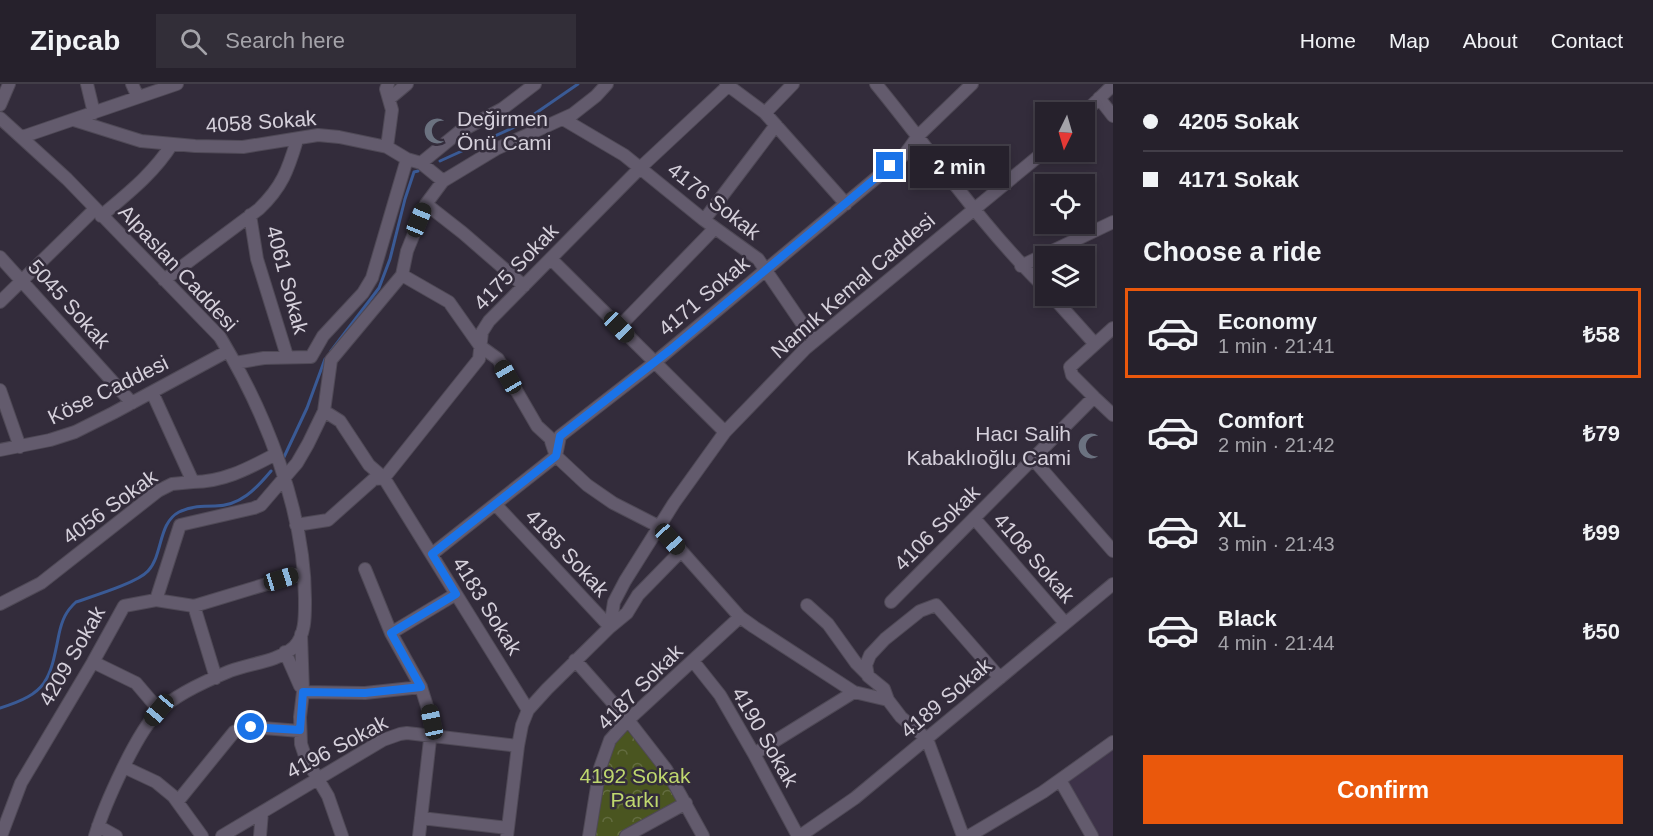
<!DOCTYPE html>
<meta charset="utf-8">
<style>
:root{--surface:#26212c;--page:#322e38;--text:#f1f3f6;--muted:#a4a3a9;--line:#423e48;--accent:#ea580c}
body{margin:0;font-family:Arial,sans-serif;background:var(--page);color:var(--text);height:100vh;display:flex;flex-direction:column;font-size:22px;white-space:nowrap}
*{box-sizing:border-box;margin:0}
p{font-size:20px;color:var(--muted)}
.icon{flex:none;width:33px;height:33px;fill:none;stroke:currentColor;stroke-width:2;stroke-linecap:round;stroke-linejoin:round}
.map{position:relative;flex:1;overflow:hidden}
.sheet{display:flex;flex-direction:column;background:var(--surface);width:540px}
.sheet>*{flex:none}
.banner{display:grid;align-content:center;height:132px;padding:0 30px;background:var(--surface)}
.needle{width:39px;rotate:185deg}
.tools{position:absolute;left:1035px;top:18px;display:grid;gap:12px}
.tools a{display:grid;place-items:center;width:60px;height:60px;border-radius:0px;background:var(--surface);box-shadow:0 3px 9px #0003,0 0 0 2px var(--line);font-size:30px}
.end{position:absolute;width:27px;height:27px;margin:-14px;border:8px solid #1a73e8;background:#fff;box-shadow:0 0 0 3px #fff}
.from{border-radius:50%}
.bubble{position:absolute;height:42px;border-radius:0px;background:var(--surface);box-shadow:0 3px 9px #0003,0 0 0 2px var(--line);font-size:20px;font-weight:600;line-height:42px;text-align:center}
.car{position:absolute;width:18px;height:36px;margin:-18px -9px;border-radius:8px;box-shadow:0 0 4px 2px #0007;background:linear-gradient(#222 24%,#8ab4d8 0 40%,#222 0 76%,#8ab4d8 0 86%,#222 0)}
.banner b{display:flex;align-items:center;gap:21px;height:57px;font-size:22px}
.banner b+b{border-top:2px solid var(--line)}
.banner i{width:15px;height:15px;background:var(--text)}
ul{padding:0;list-style:none}
li{display:flex;align-items:center;gap:18px;height:90px;margin:0 12px 9px;padding:0 18px;border:3px solid transparent;border-radius:0px}
li div{flex:1}
li b{display:block;font-size:22px}
li em{font-style:normal;font-weight:600}
li.active{border-color:var(--accent)}
li>.icon{width:54px;height:54px;stroke-width:1.5}
h2{padding:0 30px;font-size:27px;line-height:72px}
.action{display:flex;gap:12px;margin-top:auto;padding:12px 30px}
.action a{flex:1;height:69px;border-radius:0px;background:var(--accent);color:#fff;font-size:24px;font-weight:600;line-height:69px;text-align:center}
header{display:flex;align-items:center;gap:36px;box-sizing:border-box;height:84px;padding:0 30px;background:var(--surface);border-bottom:2px solid var(--line)}
header strong{font-size:28px}
nav{display:flex;gap:33px;margin-inline-start:auto;font-size:21px}
.search{width:420px;height:54px;background:var(--page);display:flex;align-items:center;gap:15px;box-sizing:border-box;padding:0 21px;border-radius:0px;color:var(--muted);font-size:22px}
main{display:flex;flex:1;min-height:0}
.map>svg:first-child{display:block}
.built{fill:#3d3248}
.forest{fill:url(#forest-crowns)}
.lines{fill:none;stroke-linecap:round;stroke-linejoin:round}
.stream{stroke:#3a5a95;stroke-width:3}
.minor-casing{stroke:#4f4956;stroke-width:14}
.minor{stroke:#635b6d;stroke-width:12}
.route{stroke:#1a73e8;stroke-width:8}
.labels{text-anchor:middle;stroke-width:5;stroke-linejoin:round;paint-order:stroke}
.poi-label{font-size:21px;fill:#d5d0db;stroke:#332c3b;text-anchor:start}
.street-label{font-size:21px;fill:#d5d0db;stroke:#332c3b}
.park-label{font-size:21px;fill:#bfd76e;stroke:#332c3b}
</style>
<header>
<strong>Zipcab</strong>
<div class="search"><svg class="icon" aria-label="search" viewBox="0 0 24 24"><circle cx="10" cy="10" r="6"/><path d="M15 15l6 6"/></svg>Search here</div>
<nav><a>Home</a><a>Map</a><a>About</a><a>Contact</a></nav>
</header>
<main>
<div class="map">
<svg width="1113" height="752" viewBox="0 0 1113 752">
<defs>
<pattern id="forest-crowns" width="20" height="18" patternUnits="userSpaceOnUse" patternTransform="scale(1.5)"><rect width="20" height="18" fill="#4a5520"/><path d="M2 6a3 3 0 1 1 6 0M12 15a3 3 0 1 1 6 0" fill="none" stroke="#636c40"/></pattern>
</defs>
<rect width="100%" height="100%" fill="#332c3b"/>
<path class="built" d="M1113,657v95h-21l-32,-56z"/>
<path class="forest" d="M626,645l36,41 15,31 -5,5 -54,30h-24l12,-71 5,-19z"/>
<g class="lines">
<path class="stream" d="M440,77l77,-35 61,-42
M331,267l48,-63 11,-29 15,-60 9,-27 4,-1
M284,373l23,-49 18,-49
M0,624c48,-15 50,-28 59,-74 3,-14 7,-23 17,-32 17,-6 61,-19 72,-31 15,-16 10,-48 31,-59 12,-6 24,-6 36,-6 25,0 41,-17 56,-35"/>
<g class="minor-casing">
<path id="minor" d="M87,0l7,29
M132,0l6,13
M726,0l39,29 81,91
M876,0c56,68 106,143 170,205
M1099,14l14,18
M389,15l18,-15
M0,21l9,-21
M765,29l28,-29
M1084,29l29,-28
M0,34l67,61 153,158c45,74 85,174 85,262 0,15 1,36 -11,48 -17,15 -43,16 -64,24 -22,9 -54,23 -71,40 -22,20 -55,95 -64,125
M563,35l61,36 80,65 54,39 56,82
M74,36l67,21 54,5 48,1 75,-12 21,2 48,10 20,12 14,4 22,18
M22,53l155,-53
M387,63l5,-37 -6,-21 2,-5
M421,79l38,-31 43,-23 33,-25
M426,120l37,29 61,53
M250,131l7,44 30,97
M101,132c26,-22 53,-43 71,-72
M704,136l72,-95
M0,173l132,146
M551,175l174,173
M1021,182l92,-44
M402,191l47,27 31,44 18,13 39,67 13,12 6,18 31,29 26,18 47,24 80,90 14,10 100,65 34,8 13,17 26,22 36,97
M164,196l95,-71c23,-22 29,-39 38,-69
M1052,212l43,48
M0,218l95,-93
M619,243l96,-99
M235,279l29,-5 47,-1 12,-21 40,-43 9,-15 35,-119
M0,306l20,57
M1094,313l-22,-22 -2,-8 43,-39
M324,327l16,10 29,44 15,13 144,232
M0,366l50,-10 25,-8 38,-19 115,-62
M1033,375l80,92
M193,398c31,0 56,-14 83,-28
M496,421l114,122 17,-14 11,-18 43,-44
M974,434l91,105
M296,441l32,-5 46,-41 10,-1 95,-119 3,-27 7,-11 151,-153 90,-84
M432,470l124,-98 4,-20 94,-73 251,-209 13,-18 54,-52
M365,485l26,64 30,54 11,35 -13,114
M156,516l38,6 22,72
M891,518l203,-205 19,18
M0,520l41,-21 117,-92 14,-7 21,-2 -41,-90
M807,521l21,19 28,39 12,12
M194,522l109,-33
M391,549l65,-39
M301,550l2,58 -3,25 1,27 5,15 22,37 14,40
M285,568l15,34
M575,576l53,60 38,49 37,67
M693,577l27,34 34,59 44,82
M93,578l43,21 23,27
M303,608l62,1 56,-6
M888,616l-4,-11 -16,-13 -2,-11 4,-10 15,-16 35,-28 16,-6 64,73
M754,670l100,-62
M124,683l32,15 17,14 29,40
M1060,696l32,56
M178,717l56,-69 9,-4 8,-1 49,4
M421,734l87,10
M98,742l18,10
M1,752l20,-53 72,-121 31,-56 32,-6 24,-75 74,-17 7,-3 36,-42 11,-19 16,-33 7,-51 71,-85 5,-24 19,-47 17,-23 53,-32 77,-35 23,-18 11,-12
M222,752l161,-96 17,-6 7,-1 111,13
M260,752l2,-24
M507,752l11,-90 4,-21 6,-15 19,-21 63,-62 4,-25 11,-21 49,-78 51,-71 81,-84 240,-198
M589,752l11,-68 10,-28 18,-20 112,-103
M626,752l60,-33
M800,752l55,-38 258,-214
M969,752l74,-44 70,-50"/>
</g>
<use href="#minor" class="minor"/>
</g>
<g class="lines">
<path class="route" d="M251,643l49,3 3,-38 62,1 56,-6 -30,-54 65,-39 -24,-40 124,-98 4,-20 110,-86 220,-184"/>
</g>
<defs>
<g id="mosque-bare" transform="scale(2.07)"><path d="M3.5-4.9A6 6 0 1 0 3.5 4.9A5 5 0 1 1 3.5-4.9Z" fill="#6b7280" stroke="#332c3b" stroke-width="2.5" paint-order="stroke"/></g>
</defs>
<g fill-rule="evenodd">
<use href="#mosque-bare" x="437" y="47"/>
<use href="#mosque-bare" x="1091" y="362"/>
</g>
<g class="labels">
<g class="poi-label">
<text x="457" y="42">Değirmen<tspan x="457" dy="24">Önü Cami</tspan></text>
<text x="1071" y="357" text-anchor="end">Hacı Salih<tspan x="1071" dy="24">Kabaklıoğlu Cami</tspan></text>
</g>
<g class="street-label">
<text transform="translate(261 38) rotate(-4)" y="7">4058 Sokak</text>
<text transform="translate(714 117) rotate(38)" y="7">4176 Sokak</text>
<text transform="translate(516 183) rotate(-46)" y="7">4175 Sokak</text>
<text transform="translate(178 184) rotate(47)" y="7">Alpaslan Caddesi</text>
<text transform="translate(287 196) rotate(75)" y="7">4061 Sokak</text>
<text transform="translate(853 202) rotate(-41)" y="7">Namık Kemal Caddesi</text>
<text transform="translate(704 212) rotate(-40)" y="7">4171 Sokak</text>
<text transform="translate(69 220) rotate(48)" y="7">5045 Sokak</text>
<text transform="translate(108 306) rotate(-26)" y="7">Köse Caddesi</text>
<text transform="translate(110 423) rotate(-36)" y="7">4056 Sokak</text>
<text transform="translate(937 444) rotate(-45)" y="7">4106 Sokak</text>
<text transform="translate(567 469) rotate(47)" y="7">4185 Sokak</text>
<text transform="translate(1034 474) rotate(49)" y="7">4108 Sokak</text>
<text transform="translate(487 522) rotate(58)" y="7">4183 Sokak</text>
<text transform="translate(72 572) rotate(-60)" y="7">4209 Sokak</text>
<text transform="translate(640 603) rotate(-45)" y="7">4187 Sokak</text>
<text transform="translate(946 614) rotate(-40)" y="7">4189 Sokak</text>
<text transform="translate(765 653) rotate(60)" y="7">4190 Sokak</text>
<text transform="translate(337 663) rotate(-28)" y="7">4196 Sokak</text>
</g>
<g class="park-label">
<text x="635" y="699">4192 Sokak<tspan x="635" dy="24">Parkı</tspan></text>
</g>
</g>
</svg>
<div class="tools">
<a><svg class="needle" viewBox="-14 -14 28 28"><path d="M0-13l5 13h-10z" fill="#e53935"/><path d="M0 13l5-13h-10z" fill="#a4a3a9"/></svg></a>
<a><svg class="icon" aria-label="locate" viewBox="0 0 24 24"><circle cx="12" cy="12" r="6"/><path d="M12 2v4M12 18v4M2 12h4M18 12h4"/></svg></a>
<a><svg class="icon" aria-label="layers" viewBox="0 0 24 24"><path d="M12 4l9 5-9 5-9-5zM3 14l9 5 9-5"/></svg></a>
</div>
<i class="end from" style="left:251px;top:643px"></i>
<i class="end" style="left:890px;top:82px"></i>
<div class="bubble" style="left:910px;top:62px;width:99px">2 min</div>
<i class="car" style="left:419px;top:136px;rotate:22deg"></i>
<i class="car" style="left:619px;top:243px;rotate:136deg"></i>
<i class="car" style="left:508px;top:293px;rotate:330deg"></i>
<i class="car" style="left:670px;top:455px;rotate:138deg"></i>
<i class="car" style="left:281px;top:495px;rotate:73deg"></i>
<i class="car" style="left:159px;top:626px;rotate:220deg"></i>
<i class="car" style="left:432px;top:638px;rotate:348deg"></i>
</div>
<section class="sheet">
<div class="banner">
<b><i class="from"></i>4205 Sokak</b>
<b><i></i>4171 Sokak</b>
</div>
<h2>Choose a ride</h2>
<ul>
<li class="active"><svg class="icon" aria-label="car" viewBox="0 0 24 24"><path d="M5 17H2v-5l4-1 3-4h7l3 4 3 1v5h-3M9 17h6M6 11h13"/><circle cx="7" cy="17" r="2"/><circle cx="17" cy="17" r="2"/></svg><div><b>Economy</b><p>1 min · 21:41</p></div><em>₺58</em></li>
<li><svg class="icon" aria-label="car" viewBox="0 0 24 24"><path d="M5 17H2v-5l4-1 3-4h7l3 4 3 1v5h-3M9 17h6M6 11h13"/><circle cx="7" cy="17" r="2"/><circle cx="17" cy="17" r="2"/></svg><div><b>Comfort</b><p>2 min · 21:42</p></div><em>₺79</em></li>
<li><svg class="icon" aria-label="car" viewBox="0 0 24 24"><path d="M5 17H2v-5l4-1 3-4h7l3 4 3 1v5h-3M9 17h6M6 11h13"/><circle cx="7" cy="17" r="2"/><circle cx="17" cy="17" r="2"/></svg><div><b>XL</b><p>3 min · 21:43</p></div><em>₺99</em></li>
<li><svg class="icon" aria-label="car" viewBox="0 0 24 24"><path d="M5 17H2v-5l4-1 3-4h7l3 4 3 1v5h-3M9 17h6M6 11h13"/><circle cx="7" cy="17" r="2"/><circle cx="17" cy="17" r="2"/></svg><div><b>Black</b><p>4 min · 21:44</p></div><em>₺50</em></li>
</ul>
<div class="action"><a>Confirm</a></div>
</section>
</main>
